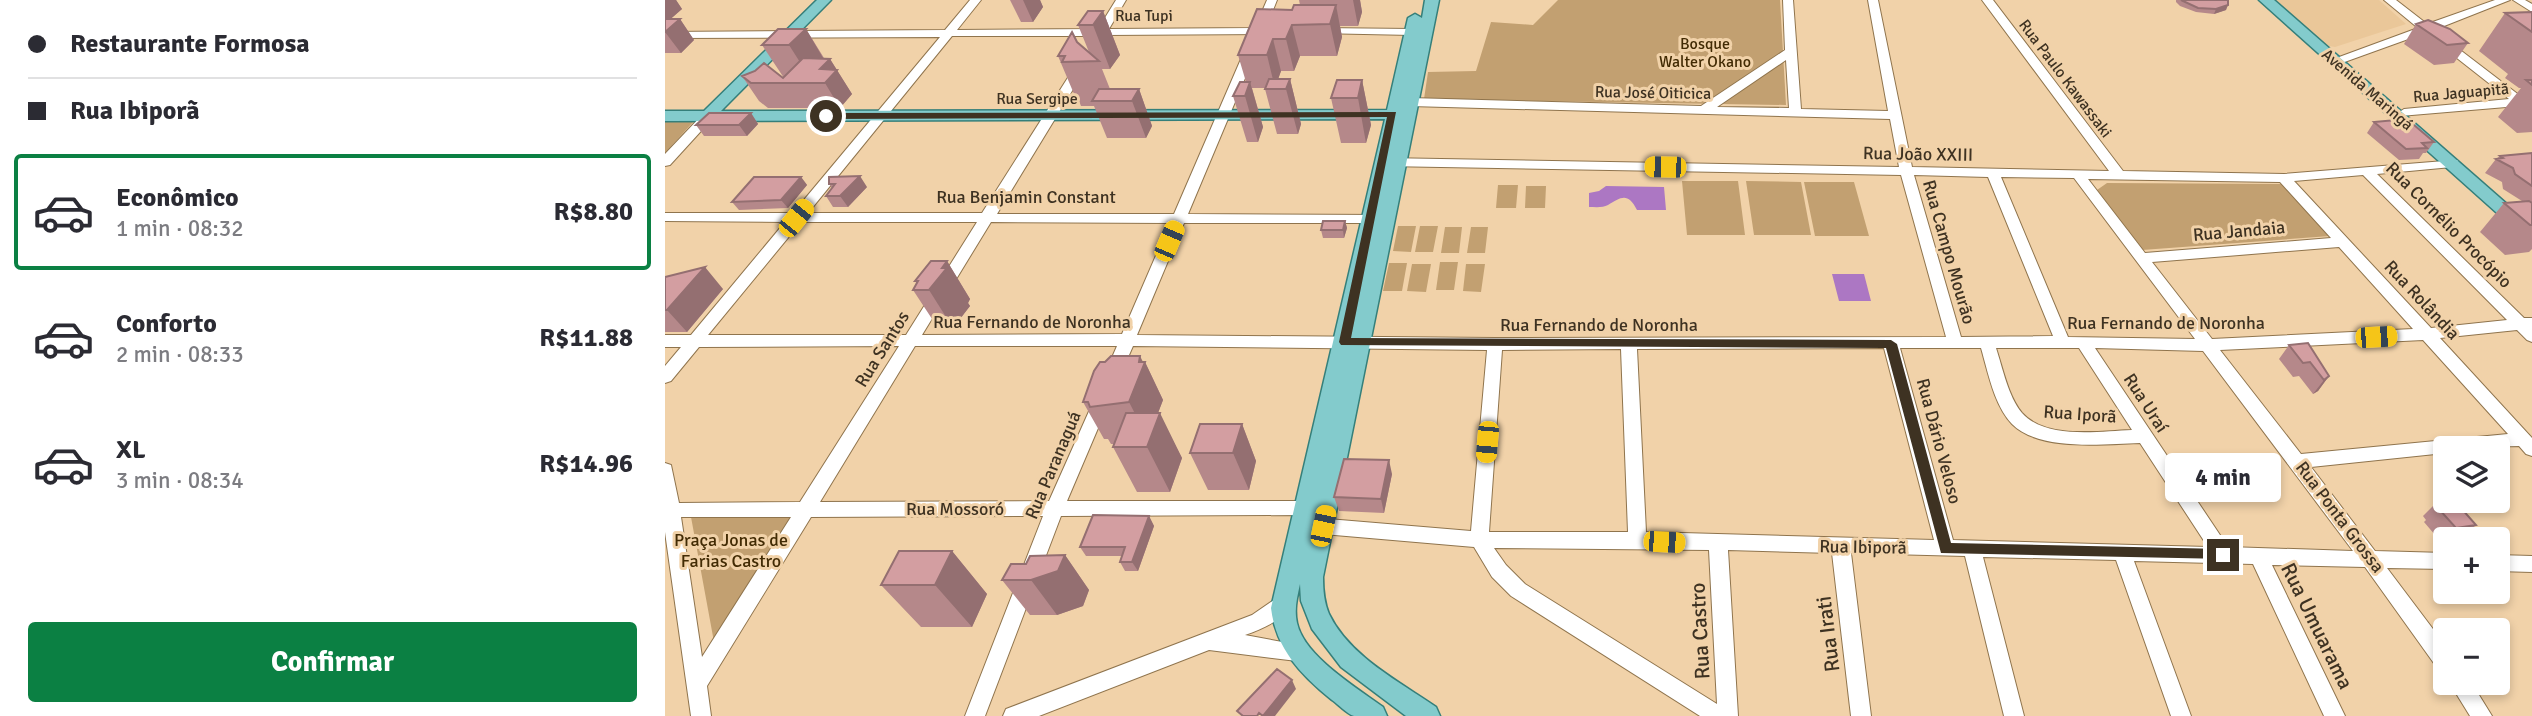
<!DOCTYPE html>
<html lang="pt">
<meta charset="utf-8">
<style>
:root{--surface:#fff;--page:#f2f2f3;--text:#2b2b33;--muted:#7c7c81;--line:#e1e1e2;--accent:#0b8043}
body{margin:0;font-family:Signika,sans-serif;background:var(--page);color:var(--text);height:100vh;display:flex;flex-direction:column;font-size:26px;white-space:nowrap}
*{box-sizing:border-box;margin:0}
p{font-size:23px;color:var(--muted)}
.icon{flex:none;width:38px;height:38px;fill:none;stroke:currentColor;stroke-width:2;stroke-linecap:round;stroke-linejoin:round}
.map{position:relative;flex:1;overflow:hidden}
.side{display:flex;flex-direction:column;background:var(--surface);width:665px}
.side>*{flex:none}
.banner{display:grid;align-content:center;height:154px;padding:0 28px;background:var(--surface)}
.controls{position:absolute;left:1768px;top:436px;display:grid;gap:14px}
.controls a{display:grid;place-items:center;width:77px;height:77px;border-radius:7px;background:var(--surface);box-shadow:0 4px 10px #0003;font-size:35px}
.end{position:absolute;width:32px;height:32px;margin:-16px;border:9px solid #3e3222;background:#fff;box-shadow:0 0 0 4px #fff}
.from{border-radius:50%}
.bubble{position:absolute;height:49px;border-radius:7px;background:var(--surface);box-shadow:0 4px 10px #0003;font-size:23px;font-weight:800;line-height:49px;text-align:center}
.car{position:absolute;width:21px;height:42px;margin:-21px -10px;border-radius:9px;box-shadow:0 0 5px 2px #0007;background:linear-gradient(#f5c518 24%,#345 0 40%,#f5c518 0 76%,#345 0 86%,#f5c518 0)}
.banner b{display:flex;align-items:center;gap:24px;height:66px;font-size:26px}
.banner b+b{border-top:2px solid var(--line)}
.banner i{width:18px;height:18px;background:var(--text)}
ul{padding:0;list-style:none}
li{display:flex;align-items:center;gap:21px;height:116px;margin:0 14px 10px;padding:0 14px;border:4px solid transparent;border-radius:7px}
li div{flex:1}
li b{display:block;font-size:26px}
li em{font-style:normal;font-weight:800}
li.current{border-color:var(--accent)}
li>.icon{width:63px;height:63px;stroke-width:1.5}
.action{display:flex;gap:14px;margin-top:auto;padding:14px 28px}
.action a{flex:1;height:80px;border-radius:7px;background:var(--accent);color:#fff;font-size:28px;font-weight:800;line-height:80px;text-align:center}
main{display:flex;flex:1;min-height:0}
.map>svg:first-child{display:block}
.built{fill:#eac799}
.green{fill:#c2a071}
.water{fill:#ac77c3}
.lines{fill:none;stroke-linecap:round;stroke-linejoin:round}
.minor-casing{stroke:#8f744d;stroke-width:2}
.major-casing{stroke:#357f7a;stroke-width:3}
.minor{fill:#fff;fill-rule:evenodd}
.major{fill:#83cbcc;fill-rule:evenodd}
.wall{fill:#b5888a}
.shaded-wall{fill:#946f71}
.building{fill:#d39ea1;stroke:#946f71;stroke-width:2}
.route{fill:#3e3222}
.labels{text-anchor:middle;stroke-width:6;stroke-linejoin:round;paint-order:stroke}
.far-street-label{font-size:16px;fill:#3e3222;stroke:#f1d2a9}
.far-park-label{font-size:16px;fill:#422b04;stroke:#f1d2a9}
.street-label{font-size:18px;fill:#3e3222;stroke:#f1d2a9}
.park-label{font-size:18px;fill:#422b04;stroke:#f1d2a9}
.near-street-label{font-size:21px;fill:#3e3222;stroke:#f1d2a9}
</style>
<main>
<section class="side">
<div class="banner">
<b><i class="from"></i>Restaurante Formosa</b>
<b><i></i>Rua Ibiporã</b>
</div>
<ul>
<li class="current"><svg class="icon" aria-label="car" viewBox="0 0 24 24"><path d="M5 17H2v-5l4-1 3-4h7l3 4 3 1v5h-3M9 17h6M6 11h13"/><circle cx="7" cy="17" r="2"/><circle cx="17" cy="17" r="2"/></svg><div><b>Econômico</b><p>1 min · 08:32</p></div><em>R$8.80</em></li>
<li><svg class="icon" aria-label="car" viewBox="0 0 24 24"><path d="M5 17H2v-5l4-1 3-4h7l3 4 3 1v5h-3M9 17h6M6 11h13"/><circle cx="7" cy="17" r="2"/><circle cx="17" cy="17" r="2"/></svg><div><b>Conforto</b><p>2 min · 08:33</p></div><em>R$11.88</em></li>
<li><svg class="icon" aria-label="car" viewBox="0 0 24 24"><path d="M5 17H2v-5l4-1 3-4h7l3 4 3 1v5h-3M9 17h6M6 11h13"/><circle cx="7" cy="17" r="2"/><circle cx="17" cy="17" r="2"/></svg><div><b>XL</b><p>3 min · 08:34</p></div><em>R$14.96</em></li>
</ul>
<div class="action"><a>Confirmar</a></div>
</section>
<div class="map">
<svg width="1867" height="716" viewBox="0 0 1867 716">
<rect width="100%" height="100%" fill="#f1d2a9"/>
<path class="built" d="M1611,0h103l27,24 -71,23 -6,-1z"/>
<path class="green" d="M893,0h222l6,105 -362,-6 4,-27 48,-1 15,-49 42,3z
M0,121h29l-29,32z
M1017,181h56l7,54h-58z
M1081,181l55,1 10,53h-57z
M1139,182h50l15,54h-54z
M1442,183l175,1 48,52 -188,14 -45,-60z
M833,185h20l-2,23h-20z
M861,186h20l-1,22h-20z
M733,226h18l-5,26 -18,-1z
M755,226h18l-5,26h-18z
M780,227h17l-3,26h-18z
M806,227h17l-3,26h-18z
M775,262h18l-4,28h-18z
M724,263h18l-5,28h-19z
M747,264h19l-5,28 -19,-1z
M801,264h19l-4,28 -18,-1z
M131,514l-82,128 -23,-125z"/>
<path class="water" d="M941,186l58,1 2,23h-29c-9,-18 -16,-13 -29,-5 -5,3 -13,2 -19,2v-14l10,-2z
M1167,274h32l7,27h-32z"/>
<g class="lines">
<g class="minor-casing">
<path id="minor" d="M305,0h11l-24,30 141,-1 18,-29h10l-17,29 146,-1 12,-28h10l-11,28 9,3 -6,3 -164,1 -4,7 -4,1 -6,-3 3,-4h-142l-144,177h174l92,-145 6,-3 6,3 -89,146h177l70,-162 6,-3 6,3 -68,162 196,1 7,4 -7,4h-200l-47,112 358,3 451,-1 -45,-162 -517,-9 -6,-4 6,-4 515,9 -9,-48 -480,-13 -6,-4 6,-4 291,8 84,-56 -2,-50h10l8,109 87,2 -20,-111h10l34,167 197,4 -127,-171h11l130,171 161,3 173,-14 2,3 -7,4 -75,7 147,144h8v24l-5,-2 -10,-10 -77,8 92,100v18l-6,-2 -7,-8 -74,2v5l-134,14 64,84 70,2v16l-58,-1 58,77v26l-7,-2 -73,-102 -93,-2 73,151h-21l-71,-152 -119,-3 57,155h-20l-55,-156 -133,-3 41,159h-20l-39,-160 -114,-3 20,163h-20l-19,-163 -104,-3 10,166h-38l-189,-120 -19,-19 -18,-30 -151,-13 -6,-3 -15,-16 -241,1 -76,200h-20l78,-200 -232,1 -104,169 4,30h-20l-26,-184v-69l6,2 8,38 121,-1 99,-156 -200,1 -28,34 -6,2v-17l16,-19h-16v-12h26l94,-113 -120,-1v-8h128l147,-176 -275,1v-6l280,-2zM1121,60l3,48 -72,-1zM1249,175l74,2 65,159 -92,1zM1698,175l144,145 -76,8 -137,-147zM1336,177l73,1 121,161 -127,-2zM1423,179l192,3 51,56 -186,15zM136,222h176l-71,113h-198zM326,222l179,1 -48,111 -200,1zM1674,247l74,82 -201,10 -60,-77zM1758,340l85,94 -207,20 -81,-104zM250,346h202l-13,30 2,4h12l15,-34 354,4 -16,181 -143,-12 -16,-16 -6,-2h-239l43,-101 -2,-4h-12l-2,4 -45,101 -229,1zM1219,348l50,192 -288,-8 -9,-183zM1235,348h81c7,24 13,57 31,76 28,28 92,20 128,19l68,104 -255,-7zM1331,348h83l53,82c-32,1 -86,10 -110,-17 -14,-17 -19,-44 -26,-65zM1430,348l108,3 150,200 -125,-4zM956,349l7,183h-139l13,-182zM16,517h110l-89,140zM829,548l215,2 8,154 -192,-120 -19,-19z
M1719,0h12l31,24 68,-24h15l-76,30 98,75v10l-14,-9 -118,10 -2,-3 6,-4 105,-10 -84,-66 -86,31h-8v-4l87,-32z
M1848,0h12l7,4v8z
M655,28l92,1 6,3 -6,3 -96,-2v-4z
M43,112l6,4 -2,3 -42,46 -5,1v-12l39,-41z
M1832,555l35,1v16l-35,-1z
M619,593l7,3 3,6c-8,17 -32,27 -49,33l59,11 3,6 -3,6 -7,3 -88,-11 -170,66h-36l3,-7 246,-94z
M1784,682h22l21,34h-22z"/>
</g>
<g class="major-casing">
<path id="major" d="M152,0h14l-110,111 666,-1 21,-92 7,-4 7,4 3,-18h14l-116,577c0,13 1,25 6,37 20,42 71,68 107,93l4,9h-34l-65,-49 -29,-38 -11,-28 -1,-17c-3,14 -6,25 -3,39 7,33 60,65 86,84l4,9c-10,0 -24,0 -33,0 -7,-2 -16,-12 -22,-16 -31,-25 -56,-51 -61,-92l114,-489 -720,2v-10h39z
M1594,0h15l258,226v15l-6,-2z"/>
</g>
<use href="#minor" class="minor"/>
<use href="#major" class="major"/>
</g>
<path class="wall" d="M0,0h11l6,9 -12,10h10l14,21 -13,13h-16z
M345,0h30l3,7 -10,15h-12z
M634,0h61l2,12 -4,14h-18l2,11 -5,19h-37l-6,15h-13l-3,8h12l11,45 -3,10h-21l-12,-45v-1h-13l11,39 -5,15h-11l-14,-46 13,-14 -8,-27 54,-45 8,-5z
M1511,0h52l-2,10 -12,4 -18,-2 -16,-6 -4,-4z
M438,11l17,44 -10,14h-8l8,20h29l13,37 -6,12h-39l-13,-32h-13l-2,-5h-2l-19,-45 19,-14 12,10 -11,-27z
M1867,12v120l-15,1 -19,-16 23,-29h-2l-14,-10 3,-4 -29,-23 26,-38z
M1751,24l52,19 -14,20 -20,2 -30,-21z
M141,29l18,29 6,1 22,35 -12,14h-72l-9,-7 -17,-25 42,2 -22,-33z
M697,80l9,45 -5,18h-25l-10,-45z
M86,113l7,11 -11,12h-43l-8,-11z
M1709,122l60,20 -8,11h-3l-4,6 -20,1 -32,-27z
M1867,153v96l-3,3 -24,3 -25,-23 24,-29 18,-2 -19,-12 -1,-7 -17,-9 11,-14 4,-3z
M136,177l6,8 -19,23 -49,2 -7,-8z
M164,184l38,3 -19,20h-15l-7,-11 6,-8z
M680,221l2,7 -3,10h-21l-2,-8z
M282,261l23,38 -2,4 2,3 -17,22h-15l-25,-38 4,-6 -2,-3z
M0,277l58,12 -36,43h-22z
M1624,345l40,31 -11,15 -5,3 -14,-18 -6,1 -14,-18z
M480,362l18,38 -5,13 24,45 -12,34h-33l-24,-45 1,-3h-3l-3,-5h-4l-21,-37z
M577,424l14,37 -7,29h-41l-18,-37z
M727,474l-8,39 -45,-2 -5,-14z
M1772,502l39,23 -15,14h-16v3h-4l-17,-20 2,-2 -3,-4z
M484,516l5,10 -16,45h-13l-5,-9 2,-6h-36l-6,-9z
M287,551l35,43 -15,33h-51l-40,-42z
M400,555l24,35 -6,16 -26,9h-27l-28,-35 24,-16z"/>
<path class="shaded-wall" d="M0,0h11l6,9 -17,15z
M358,0h17l3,7 -10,15z
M688,0h7l2,12 -4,14z
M671,5l6,32 -5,19 -7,-32z
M1563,5l-2,5 -12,4 2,-5z
M438,11l17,44 -10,14 -17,-44z
M15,19l14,21 -13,13 -16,-21z
M627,25l8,31 -6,15 -8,-32z
M141,29l20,34 4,-4 22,35 -12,14 -15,-25 -13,-2 -23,-36z
M608,39l8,32 -6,17 -8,-33z
M625,79l11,45 -3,10 -12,-45z
M697,80l9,45 -5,18 -8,-45z
M585,82l13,45 -5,15 -13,-46z
M474,89l13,37 -6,12 -14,-37z
M86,113l7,11 -11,12 -8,-11z
M195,176l7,11 -19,20 -8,-11z
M136,177l6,8 -19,23 -7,-8z
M680,221l2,7 -3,10 -1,-8z
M282,261l23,38 -2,4 2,3 -17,22 -24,-38z
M40,267l18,22 -36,43 -20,-22z
M475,356l4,8 1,-2 18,38 -15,39 -19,-37z
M1664,376l-11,15 -5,3 11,-14z
M495,413l22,45 -12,34 -23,-45z
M577,424l14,37 -7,29 -16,-37z
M724,460l3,14 -8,39 -3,-14z
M484,516l5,10 -16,45 -6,-9z
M287,551l35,43 -15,33 -37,-42z
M400,555l24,35 -6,16 -26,9 -26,-35z
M627,680l4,9 -21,27h-12z"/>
<path class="building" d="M1516,0h47v5l-12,4 -18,-1z
M629,5h42l-6,19 -38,1 -6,14h-13l-6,16h-29l19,-46 35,1z
M423,11h15l-10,14h-15z
M1867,12v20l-27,-19z
M0,19h15l-15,13z
M1763,20l22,9 18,14 -21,2 -31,-21z
M113,29h28l-17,16h-27z
M407,32l5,10 22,19 -37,1 3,-6h-7z
M138,58l27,1 -10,10 17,1 -12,13h-74l-9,-7 13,-5 9,-8 19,15z
M604,79h21l-4,10h-21z
M672,80h25l-4,18h-27z
M1861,80h6v5z
M575,82h10l-5,14h-12z
M434,89h40l-7,12h-40z
M44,113h42l-12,12h-43z
M1742,119l27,23 -12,1 5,5 -21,1 -32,-27z
M1867,153v33l-17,-12 -2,-6 -17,-9 7,-1 -3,-2z
M195,176l-20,20h-14l9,-12h-6v-7z
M89,177h47l-20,23 -49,2z
M1864,201l3,2v22h-2l-26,-22z
M658,221h22l-2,9h-22z
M266,261h16l-5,7h5l-18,22h-16l5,-9h-3z
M40,267l-38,43h-2v-33z
M1643,343l21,33 -5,4 -14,-18 -7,1 -14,-18z
M446,356h29l-1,6h6l-16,40 -39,5 -2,-5h-5l11,-31 6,-9h5z
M461,413h34l-13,34h-34z
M535,424h42l-9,29h-43z
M679,459l45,1 -8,39 -47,-2z
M1785,500h4l22,25 -20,3 -18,-20h4l-5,-6z
M428,515l56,1 -17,46h-12l5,-15h-45z
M234,551h53l-17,34h-54z
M400,555l-7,16 -27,9h-29l9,-16h15l4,-8z
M612,669l15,11 -29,36 -4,-3 -2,3h-14l-6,-5z"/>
<path class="route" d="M731,112l-45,226 540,2 6,4 54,199 272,6 4,2v8l-286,-6 -55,-205 -545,-3 -2,-3 48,-225 -561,2 -5,-3 5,-3z"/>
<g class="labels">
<g class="far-street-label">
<text x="479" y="21">Rua Tupi</text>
<text transform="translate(1401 78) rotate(53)" y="6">Rua Paulo Kawassaki</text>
<text transform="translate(1703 89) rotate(41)" y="6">Avenida Maringá</text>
<text transform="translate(988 92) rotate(1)" y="6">Rua José Oiticica</text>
<text transform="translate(1796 92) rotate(-5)" y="6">Rua Jaguapitã</text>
<text x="372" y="104">Rua Sergipe</text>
</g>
<g class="far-park-label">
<text x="1040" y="49">Bosque<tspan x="1040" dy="18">Walter Okano</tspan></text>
</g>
<g class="street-label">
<text transform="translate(1253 154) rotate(1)" y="6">Rua João XXIII</text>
<text x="361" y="203">Rua Benjamin Constant</text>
<text transform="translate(1784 225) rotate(45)" y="6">Rua Cornélio Procópio</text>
<text transform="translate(1574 231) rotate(-5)" y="6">Rua Jandaia</text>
<text transform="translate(1284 252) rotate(74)" y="6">Rua Campo Mourão</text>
<text transform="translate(1757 300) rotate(47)" y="6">Rua Rolândia</text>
<text x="367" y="328">Rua Fernando de Noronha</text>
<text x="1501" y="329">Rua Fernando de Noronha</text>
<text x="934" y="331">Rua Fernando de Noronha</text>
<text transform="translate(217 349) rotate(-58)" y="6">Rua Santos</text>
<text transform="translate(1481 403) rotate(57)" y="6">Rua Uraí</text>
<text transform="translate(1415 414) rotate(4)" y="6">Rua Iporã</text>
<text transform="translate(1274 441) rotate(75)" y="6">Rua Dário Veloso</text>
<text transform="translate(388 465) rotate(-67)" y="6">Rua Paranaguá</text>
<text x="290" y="515">Rua Mossoró</text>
<text transform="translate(1675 517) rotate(53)" y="6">Rua Ponta Grossa</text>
<text transform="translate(1198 547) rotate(1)" y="6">Rua Ibiporã</text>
</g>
<g class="park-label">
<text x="66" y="546">Praça Jonas de<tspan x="66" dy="21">Farias Castro</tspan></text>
</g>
<g class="near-street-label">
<text transform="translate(1652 626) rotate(64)" y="7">Rua Umuarama</text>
<text transform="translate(1035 631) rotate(-93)" y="7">Rua Castro</text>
<text transform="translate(1163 634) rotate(-97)" y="7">Rua Irati</text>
</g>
</g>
</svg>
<div class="controls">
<a><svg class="icon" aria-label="layers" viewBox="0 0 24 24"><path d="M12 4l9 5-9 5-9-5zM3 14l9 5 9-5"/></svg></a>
<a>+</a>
<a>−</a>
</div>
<i class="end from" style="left:161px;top:116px"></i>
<i class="end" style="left:1558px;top:555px"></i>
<div class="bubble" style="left:1500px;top:453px;width:116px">4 min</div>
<i class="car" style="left:1000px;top:167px;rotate:271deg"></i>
<i class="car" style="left:131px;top:218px;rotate:39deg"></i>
<i class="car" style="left:504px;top:241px;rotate:23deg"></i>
<i class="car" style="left:1711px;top:337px;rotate:87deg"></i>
<i class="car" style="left:822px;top:442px;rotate:185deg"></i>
<i class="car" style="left:658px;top:526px;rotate:12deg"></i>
<i class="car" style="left:999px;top:542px;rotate:93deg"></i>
</div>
</main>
